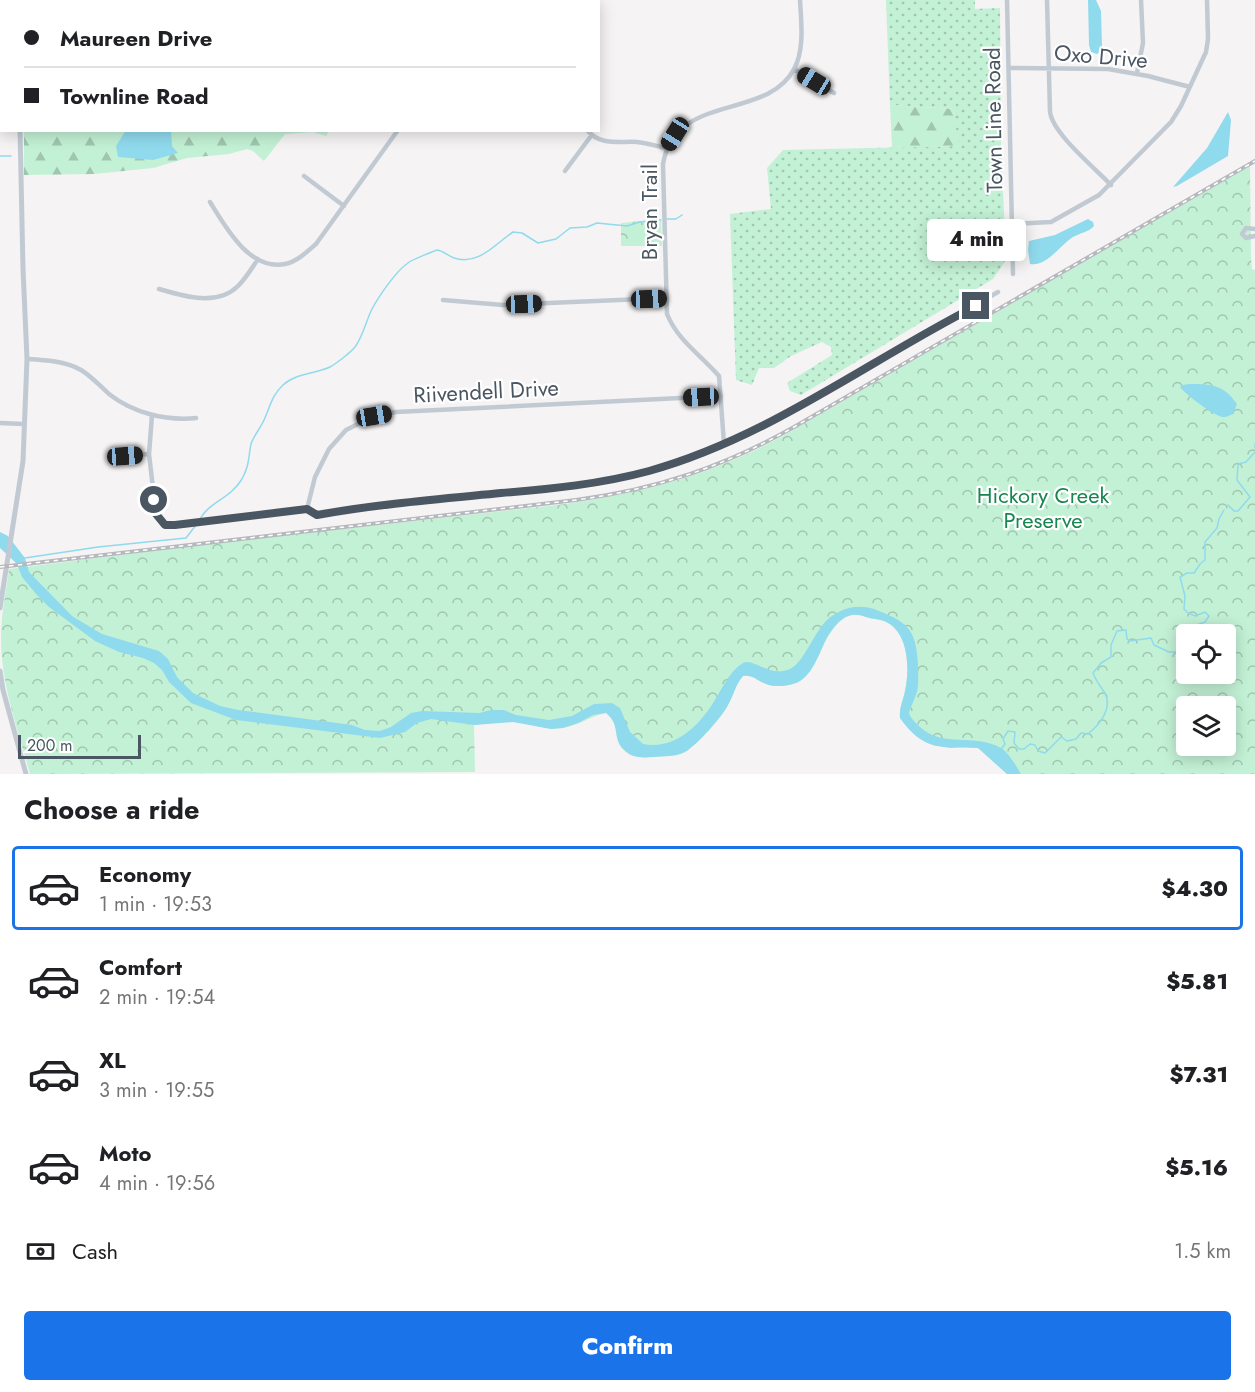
<!DOCTYPE html>
<meta charset="utf-8">
<style>
:root{--surface:#fff;--page:#f2f2f2;--text:#202124;--muted:#757577;--line:#e0e0e0;--accent:#1a73e8}
body{margin:0;font-family:Jost,sans-serif;background:var(--page);color:var(--text);height:100vh;display:flex;flex-direction:column;font-size:22px;white-space:nowrap}
*{box-sizing:border-box;margin:0}
p{font-size:20px;color:var(--muted)}
.icon{flex:none;width:33px;height:33px;fill:none;stroke:currentColor;stroke-width:2;stroke-linecap:round;stroke-linejoin:round}
.map{position:relative;height:774px;overflow:hidden}
.sheet{display:flex;flex-direction:column;background:var(--surface);flex:1}
.sheet>*{flex:none}
.guide{position:absolute;left:0px;top:0px;width:600px;height:132px;box-shadow:0 3px 15px #0003;display:grid;align-content:center;height:132px;padding:0 24px;background:var(--surface)}
.controls{position:absolute;left:1176px;top:624px;display:grid;gap:12px}
.controls a{display:grid;place-items:center;width:60px;height:60px;border-radius:6px;background:var(--surface);box-shadow:0 3px 15px #0003;font-size:30px}
.scale{position:absolute;left:18px;bottom:15px;width:123px;box-sizing:border-box;padding-left:6px;border:3px solid #4a5661;border-top:0;font-size:16px;line-height:21px;white-space:nowrap;color:#4a5661;-webkit-text-stroke:4px #fff;paint-order:stroke}
.end{position:absolute;width:27px;height:27px;margin:-14px;border:8px solid #4a5661;background:#fff;box-shadow:0 0 0 3px #fff}
.from{border-radius:50%}
.bubble{position:absolute;height:42px;border-radius:6px;background:var(--surface);box-shadow:0 3px 15px #0003;font-size:20px;font-weight:800;line-height:42px;text-align:center}
.car{position:absolute;width:18px;height:36px;margin:-18px -9px;border-radius:8px;box-shadow:0 0 4px 2px #0007;background:linear-gradient(#222 24%,#8ab4d8 0 40%,#222 0 76%,#8ab4d8 0 86%,#222 0)}
.guide b{display:flex;align-items:center;gap:21px;height:57px;font-size:22px}
.guide b+b{border-top:2px solid var(--line)}
.guide i{width:15px;height:15px;background:var(--text)}
ul{padding:0;list-style:none}
li{display:flex;align-items:center;gap:18px;height:84px;margin:0 12px 9px;padding:0 12px;border:3px solid transparent;border-radius:6px}
li div{flex:1}
li b{display:block;font-size:22px}
li em{font-style:normal;font-weight:800}
li.on{border-color:var(--accent)}
li>.icon{width:54px;height:54px;stroke-width:1.5}
h2{padding:0 24px;font-size:27px;line-height:72px}
.pay{display:flex;align-items:center;gap:15px;height:66px;padding:0 24px;font-size:22px}
.pay p{margin-inline-start:auto}
.primary-button{display:flex;gap:12px;margin-top:auto;padding:12px 24px}
.primary-button a{flex:1;height:69px;border-radius:6px;background:var(--accent);color:#fff;font-size:24px;font-weight:800;line-height:69px;text-align:center}
.map>svg:first-child{display:block}
.grass{fill:url(#grass-dots)}
.forest{fill:url(#forest-firs)}
.park{fill:url(#park-crowns);fill-rule:evenodd}
.water{fill:#90daee}
.lines{fill:none;stroke-linecap:round;stroke-linejoin:round}
.stream{stroke:#90daee;stroke-width:1.5}
.minor{stroke:#c1cad2;stroke-width:4.5}
.tertiary{stroke:#c1cad2;stroke-width:5}
.rail-casing{stroke:#b5b8bd;stroke-width:4}
.rail{stroke:#fff;stroke-width:1.5;stroke-dasharray:4.5;stroke-linecap:butt}
.route{stroke:#4a5661;stroke-width:8}
.labels{text-anchor:middle;stroke-width:4.5;stroke-linejoin:round;paint-order:stroke}
.street-label{font-size:22px;fill:#4a5661;stroke:#fff}
.park-label{font-size:22px;fill:#17864f;stroke:#fff}
</style>
<div class="map">
<svg width="1255" height="774" viewBox="0 0 1255 774">
<defs>
<pattern id="grass-dots" width="8" height="8" patternUnits="userSpaceOnUse" patternTransform="scale(1.5)"><rect width="8" height="8" fill="#c3f1d5"/><path d="M2 2h.1M6 6h.1" fill="none" stroke="#a0c6b0" stroke-width="1.8" stroke-linecap="round"/></pattern>
<pattern id="forest-firs" width="22" height="20" patternUnits="userSpaceOnUse" patternTransform="scale(1.5)"><rect width="22" height="20" fill="#c3f1d5"/><path d="M5 1l3.5 6h-7zM16 11l3.5 6h-7z" fill="#a0c6b0"/></pattern>
<pattern id="park-crowns" width="20" height="18" patternUnits="userSpaceOnUse" patternTransform="scale(1.5)"><rect width="20" height="18" fill="#c3f1d5"/><path d="M2 6a3 3 0 1 1 6 0M12 15a3 3 0 1 1 6 0" fill="none" stroke="#a0c6b0"/></pattern>
</defs>
<rect width="100%" height="100%" fill="#f5f3f3"/>
<path class="grass" d="M886,0h89v9l25,-1 1,137 5,115 -13,19 -192,116 -11,-4 -3,-8 45,-28 -1,-8 -9,-5 -31,14 -17,12h-15l-7,17 -16,-5 -6,-166 41,-5 -4,-41 16,-18 175,-4 -5,-37 -63,-4z"/>
<path class="forest" d="M890,105l63,4 6,37 -67,2z
M327,130l2,1 -3,5 -13,-4 -28,2 -21,27 -11,-10 -6,-2 -18,5 -42,4 -34,10 -59,6 -70,1v-44z"/>
<path class="park" d="M1250,166l1,91 1,12 3,1v504h-248l-29,-26c-36,-1 -53,4 -78,-30 -1,-10 3,-17 5,-27 5,-22 4,-60 -21,-70 -6,-2 -12,-2 -18,-4 -16,-6 -25,1 -34,14 -12,15 -15,39 -32,50 -8,5 -22,6 -31,4 -10,-3 -16,-11 -26,-9 -8,9 -9,19 -15,29 -6,12 -31,40 -43,47 -9,5 -22,4 -32,5 -12,1 -22,1 -30,-8 -11,-12 -2,-24 -17,-36 -15,3 -28,13 -44,15 -16,3 -30,-5 -46,-6 -13,-1 -28,2 -42,3l1,47 -445,2c-12,-45 -29,-89 -29,-136 0,-23 5,-46 8,-69l191,-24 366,-41c80,-12 143,-28 215,-67zM1186,634h40v40h-40zM1186,706h40v40h-40z
M661,219l1,27h-41v-23z"/>
<path class="water" d="M1088,0h8l5,11 1,34 -1,6 -4,3 -6,-2 -2,-7z
M1228,112l3,8 -3,36 -51,30 -4,1 34,-39z
M126,130l45,1 1,15 6,7 -25,7 -35,-3 -2,-11z
M1088,219l5,3 1,4c-5,6 -14,7 -21,11 -13,8 -26,30 -43,27l-2,-14 1,-9 26,-6z
M1190,384c22,0 34,1 47,20l-4,10c-3,1 -6,3 -9,3 -8,1 -39,-23 -44,-30l2,-2z
M0,532l8,4 17,22 4,14 43,44 30,18 57,17 9,8 9,18 16,16 27,13 18,4 114,15 13,5 15,1 11,-4 20,-14 11,-2 57,2 12,-3h13l12,5 33,5 23,-4 22,-12 18,-1 8,5 10,24 13,12c31,6 55,-17 70,-41 9,-13 15,-31 30,-40 10,-6 26,15 47,6 16,-8 25,-42 42,-53 15,-10 30,-12 47,-5 31,12 37,21 39,53 0,9 1,19 -1,28 -2,7 -6,13 -8,21 2,6 7,10 11,14 22,21 55,6 81,21 8,5 15,18 20,26h-14l-29,-26c-36,-1 -54,4 -78,-30 -1,-10 3,-17 5,-27 5,-22 4,-60 -21,-70 -6,-2 -12,-2 -18,-4 -16,-6 -25,1 -35,14 -10,14 -15,40 -31,50 -8,5 -22,6 -31,4 -10,-3 -16,-11 -26,-9 -8,9 -9,19 -15,29 -6,12 -31,40 -43,47 -9,5 -22,4 -32,5 -12,1 -21,1 -30,-8 -11,-12 -2,-24 -17,-36l-13,2 -15,8 -15,5 -12,1 -38,-7 -39,3 -43,-6 -14,4 -12,9 -25,6 -144,-18 -45,-17 -22,-21 -7,-12 -8,-7 -11,-5 -24,-6 -24,-11 -46,-34 -12,-12 -15,-18 -5,-13 -17,-16z"/>
<g class="lines">
<path class="stream" d="M245,0v2
M0,156h11
M667,219h9l6,-4
M1255,444v4
M1228,505l6,6h4l12,-14 -13,-17 1,-16 8,-2 9,-10
M200,519c8,-16 31,-21 42,-40 8,-15 6,-21 9,-35 3,-9 9,-15 13,-24 6,-13 8,-25 19,-35 13,-12 32,-11 47,-18 7,-4 20,-14 25,-20 8,-11 11,-26 17,-38 7,-13 24,-38 36,-46 1,-2 26,-12 29,-13 7,1 11,6 17,8 25,8 42,-15 59,-26l9,1 16,10 18,-4 14,-11 17,-1 10,-4 30,3 13,-4 21,-2
M25,558l73,-11 88,-9 10,-13
M1193,634l1,-8 11,-4 4,-6 -4,-4 -10,4 -7,-3 -4,-4 1,-13 -5,-19 7,-4h7l6,-9 5,-4v-18l12,-14 2,-9 5,-9
M1002,748l3,-4 -2,-5 5,-8 7,1 -1,11 5,6h5l6,-5 5,1 3,6 7,2 16,-16 6,4 9,-2 5,-6 7,1c11,-9 25,-25 17,-41 -5,-7 -9,-12 -12,-20l8,-10 10,-6v-12l6,-14 9,-1 1,9 3,2 21,-3 3,7 15,7h10l1,-5 6,-4"/>
<path class="minor" d="M69,0v2
M121,0h27
M396,0l1,2
M576,0v2
M1007,0l6,274
M1047,0l3,112c3,22 45,56 61,73
M1009,68l99,1 40,7 42,11
M794,69l40,24
M1137,73l6,-30 -2,-43
M587,130c13,16 32,11 50,12 10,1 19,4 29,6
M565,171l26,-35
M304,176l40,30
M210,202c15,24 39,69 75,62 11,-2 22,-12 31,-20l82,-114
M1012,224l39,-2 48,-27 72,-73 10,-16 25,-54 2,-13 -1,-39
M1255,229l-9,-1 -4,6 4,4 9,-2
M159,289c24,7 58,18 79,-3 8,-8 14,-18 20,-27
M443,300l60,5 163,-7
M27,359c18,1 38,2 54,11 10,6 19,16 28,24 24,19 57,27 87,24
M152,415l-3,39 7,60 9,11h10l132,-16 8,-32 14,-28 17,-19 28,-14 22,-4 325,-16
M0,423l23,1
M724,444l-5,-68c-18,-21 -41,-35 -52,-62l-4,-150c12,-72 104,-43 131,-95 11,-20 7,-48 6,-69
M117,463l6,-7 26,-2
M307,509l10,6 38,-7 207,-20 46,-7 44,-11 72,-26 43,-20 231,-132"/>
<path class="tertiary" d="M17,0v2
M0,608l23,-147 4,-102 -4,-90 -3,-139
M0,671l3,19 23,84"/>
<g class="rail-casing">
<path id="rail" d="M0,567l576,-67c81,-11 147,-33 218,-73l461,-266"/>
</g>
<use href="#rail" class="rail"/>
</g>
<g class="lines">
<path class="route" d="M154,500l2,14 9,11h10l132,-16 10,6c61,-11 123,-16 184,-22 50,-4 100,-9 148,-22 119,-33 219,-110 327,-165"/>
</g>
<g class="labels">
<g class="street-label">
<text transform="translate(1101 56) rotate(5)" y="8">Oxo Drive</text>
<text transform="translate(993 120) rotate(-91)" y="8">Town Line Road</text>
<text transform="translate(649 212) rotate(-90)" y="8">Bryan Trail</text>
<text transform="translate(486 391) rotate(-3)" y="8">Riivendell Drive</text>
</g>
<g class="park-label">
<text x="1043" y="503">Hickory Creek<tspan x="1043" dy="25">Preserve</tspan></text>
</g>
</g>
</svg>
<div class="controls">
<a><svg class="icon" aria-label="locate" viewBox="0 0 24 24"><circle cx="12" cy="12" r="6"/><path d="M12 2v4M12 18v4M2 12h4M18 12h4"/></svg></a>
<a><svg class="icon" aria-label="layers" viewBox="0 0 24 24"><path d="M12 4l9 5-9 5-9-5zM3 14l9 5 9-5"/></svg></a>
</div>
<div class="scale">200 m</div>
<i class="end from" style="left:154px;top:500px"></i>
<i class="end" style="left:976px;top:306px"></i>
<div class="bubble" style="left:927px;top:219px;width:99px">4 min</div>
<i class="car" style="left:814px;top:81px;rotate:301deg"></i>
<i class="car" style="left:675px;top:134px;rotate:212deg"></i>
<i class="car" style="left:649px;top:299px;rotate:88deg"></i>
<i class="car" style="left:524px;top:304px;rotate:88deg"></i>
<i class="car" style="left:701px;top:397px;rotate:267deg"></i>
<i class="car" style="left:374px;top:416px;rotate:80deg"></i>
<i class="car" style="left:125px;top:456px;rotate:86deg"></i>
<div class="guide">
<b><i class="from"></i>Maureen Drive</b>
<b><i></i>Townline Road</b>
</div>
</div>
<section class="sheet">
<h2>Choose a ride</h2>
<ul>
<li class="on"><svg class="icon" aria-label="car" viewBox="0 0 24 24"><path d="M5 17H2v-5l4-1 3-4h7l3 4 3 1v5h-3M9 17h6M6 11h13"/><circle cx="7" cy="17" r="2"/><circle cx="17" cy="17" r="2"/></svg><div><b>Economy</b><p>1 min · 19:53</p></div><em>$4.30</em></li>
<li><svg class="icon" aria-label="car" viewBox="0 0 24 24"><path d="M5 17H2v-5l4-1 3-4h7l3 4 3 1v5h-3M9 17h6M6 11h13"/><circle cx="7" cy="17" r="2"/><circle cx="17" cy="17" r="2"/></svg><div><b>Comfort</b><p>2 min · 19:54</p></div><em>$5.81</em></li>
<li><svg class="icon" aria-label="car" viewBox="0 0 24 24"><path d="M5 17H2v-5l4-1 3-4h7l3 4 3 1v5h-3M9 17h6M6 11h13"/><circle cx="7" cy="17" r="2"/><circle cx="17" cy="17" r="2"/></svg><div><b>XL</b><p>3 min · 19:55</p></div><em>$7.31</em></li>
<li><svg class="icon" aria-label="car" viewBox="0 0 24 24"><path d="M5 17H2v-5l4-1 3-4h7l3 4 3 1v5h-3M9 17h6M6 11h13"/><circle cx="7" cy="17" r="2"/><circle cx="17" cy="17" r="2"/></svg><div><b>Moto</b><p>4 min · 19:56</p></div><em>$5.16</em></li>
</ul>
<div class="pay"><svg class="icon" aria-label="cash" viewBox="0 0 24 24"><path d="M3 7h18v10H3z"/><circle cx="12" cy="12" r="2"/></svg>Cash<p>1.5 km</p></div>
<div class="primary-button"><a>Confirm</a></div>
</section>
